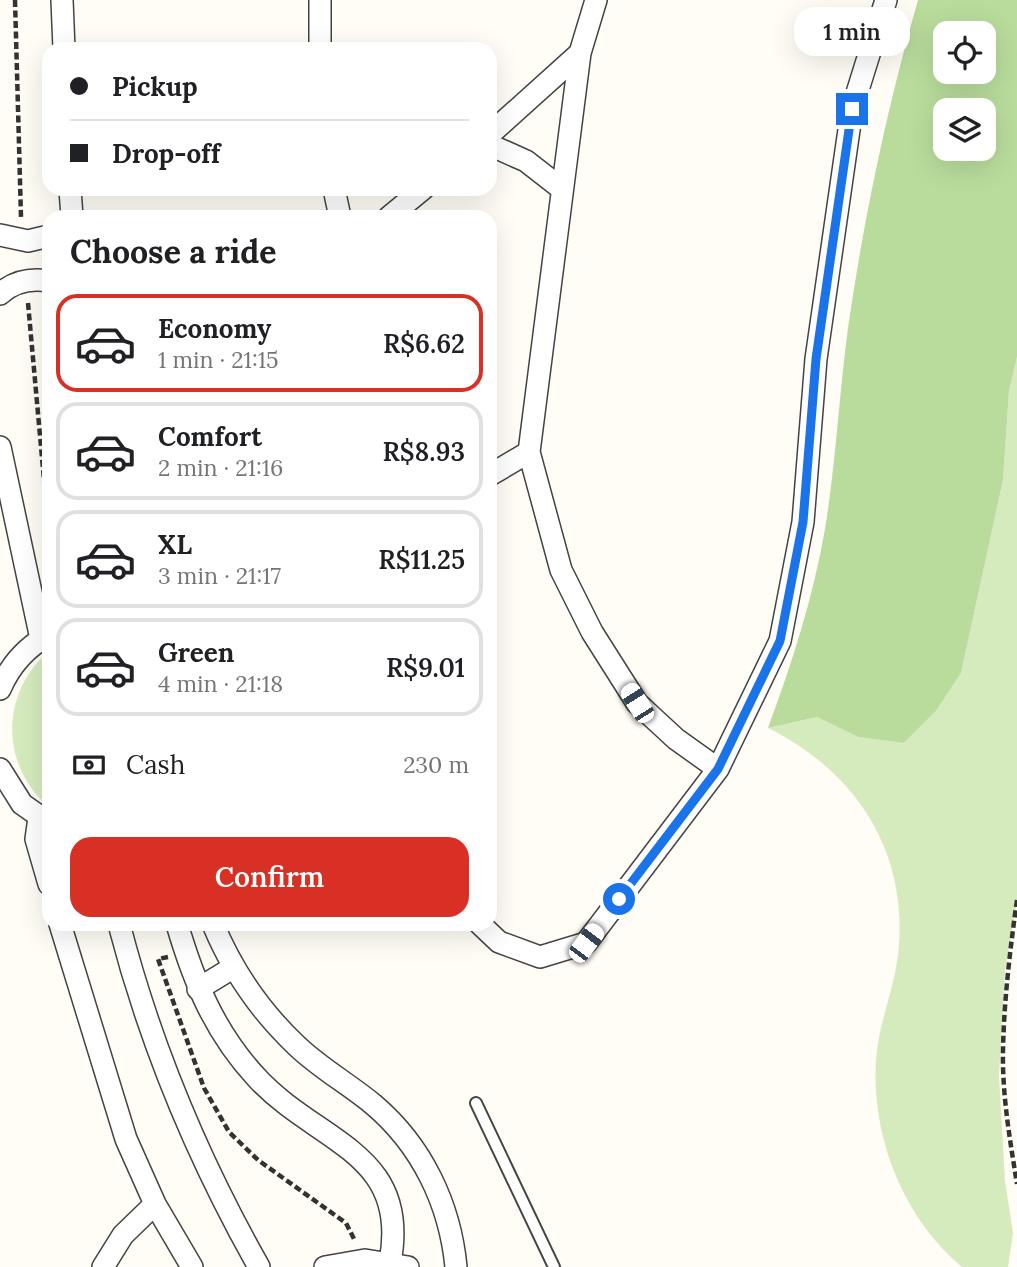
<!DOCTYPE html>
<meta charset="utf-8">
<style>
:root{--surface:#fff;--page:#f6f6f6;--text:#202124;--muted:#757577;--line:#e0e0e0;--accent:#d93025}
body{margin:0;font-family:Lora,serif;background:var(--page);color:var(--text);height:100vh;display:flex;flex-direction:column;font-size:26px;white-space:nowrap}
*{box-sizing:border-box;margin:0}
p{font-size:23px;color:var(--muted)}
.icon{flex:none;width:38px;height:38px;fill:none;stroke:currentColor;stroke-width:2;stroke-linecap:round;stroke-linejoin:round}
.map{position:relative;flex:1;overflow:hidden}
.panel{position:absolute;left:42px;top:210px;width:455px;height:721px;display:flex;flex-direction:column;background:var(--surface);border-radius:21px;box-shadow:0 7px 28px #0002}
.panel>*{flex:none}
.banner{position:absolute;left:42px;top:42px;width:455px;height:154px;border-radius:21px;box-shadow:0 7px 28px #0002;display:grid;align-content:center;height:154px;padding:0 28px;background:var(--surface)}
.tools{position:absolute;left:933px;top:21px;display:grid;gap:14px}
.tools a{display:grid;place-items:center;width:63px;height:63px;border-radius:14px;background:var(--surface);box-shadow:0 7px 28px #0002;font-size:35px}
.end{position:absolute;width:32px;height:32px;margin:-16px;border:9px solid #1a73e8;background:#fff;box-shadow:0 0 0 4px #fff}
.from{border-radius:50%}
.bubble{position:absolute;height:49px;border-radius:21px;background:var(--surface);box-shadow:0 7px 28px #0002;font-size:23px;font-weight:600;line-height:49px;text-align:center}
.car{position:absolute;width:21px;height:42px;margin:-21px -10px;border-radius:9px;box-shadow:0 0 5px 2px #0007;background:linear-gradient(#fff 24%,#345 0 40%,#fff 0 76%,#345 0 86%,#fff 0)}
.banner b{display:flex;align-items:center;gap:24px;height:66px;font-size:26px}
.banner b+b{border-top:2px solid var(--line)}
.banner i{width:18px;height:18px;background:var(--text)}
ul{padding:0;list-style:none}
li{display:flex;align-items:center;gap:21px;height:98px;margin:0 14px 10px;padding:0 14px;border:4px solid var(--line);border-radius:21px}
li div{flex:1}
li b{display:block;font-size:26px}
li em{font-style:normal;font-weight:600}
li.selected{border-color:var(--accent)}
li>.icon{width:63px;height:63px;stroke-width:1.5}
h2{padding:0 28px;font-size:32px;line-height:84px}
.pay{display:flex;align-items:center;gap:18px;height:77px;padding:0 28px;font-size:26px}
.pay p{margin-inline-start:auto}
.action{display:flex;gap:14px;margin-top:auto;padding:14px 28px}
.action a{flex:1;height:80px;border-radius:21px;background:var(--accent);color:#fff;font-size:28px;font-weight:600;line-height:80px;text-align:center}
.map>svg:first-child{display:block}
.green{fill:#d5ebbd}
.forest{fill:#b9dc9c;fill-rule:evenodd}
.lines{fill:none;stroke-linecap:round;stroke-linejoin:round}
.service-casing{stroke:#444;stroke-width:14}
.minor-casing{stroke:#444;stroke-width:24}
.path{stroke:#333;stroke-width:4.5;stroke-dasharray:7 3.5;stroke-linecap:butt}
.service{stroke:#fff;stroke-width:10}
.minor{stroke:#fff;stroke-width:21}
.route{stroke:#1a73e8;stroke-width:9}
</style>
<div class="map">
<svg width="1017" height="1267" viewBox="0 0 1017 1267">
<rect width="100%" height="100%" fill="#fffdf5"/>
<path class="green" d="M1017,357v544l-12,69 -6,105 6,106 8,52 -5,34h-46c-60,-50 -91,-132 -86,-208 3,-39 21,-76 23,-115 7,-97 -46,-174 -131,-216l49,-11 41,20 46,6 32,-32 25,-38 42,-193 6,-89z
M49,651v156c-49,-41 -49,-114 0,-156z"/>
<path class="forest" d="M918,0h99v357l-8,34 -6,89 -42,193 -25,38 -32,32 -46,-6 -41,-20 -49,11c24,-65 45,-130 57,-199 11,-67 14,-134 23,-201 16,-111 39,-220 70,-328zM945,33h39v39h-39zM945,110h39v39h-39z"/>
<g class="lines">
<g class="service-casing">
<path id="service" d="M476,1103l78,164"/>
</g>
<g class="minor-casing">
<path id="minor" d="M62,0l2,49
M320,0v49
M596,0l-16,53 -51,399 32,118 31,62 45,71 39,36 42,30
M490,134l90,-81
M490,145l36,16 36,28
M70,189l2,28
M334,189l6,28
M389,217l34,-28
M0,235l28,6 21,-5
M0,294c14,-13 31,-16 49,-13
M0,447l41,192
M490,475l39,-23
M0,689c10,-23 26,-42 49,-54
M0,769l22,35 27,19
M39,818l-3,21 13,45
M60,924l66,215 29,65 37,63
M119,924c31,120 79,235 140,343
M177,924c17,58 38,109 80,154 60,65 154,74 133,184
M213,924c19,46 48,88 84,122 24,23 52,38 77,59 48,41 76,99 82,162
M480,924l19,18 41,15 46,-14 132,-174 62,-128 23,-119 13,-163 36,-250 34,-109
M198,989l36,-22
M103,1267l20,-32 32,-31
M325,1267l40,-7 43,7"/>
</g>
<path class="path" d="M15,0l6,217
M28,303l21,232
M1017,900c-7,50 -13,100 -14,150 -1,45 7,90 14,134
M168,957l-10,2 46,129 25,44 29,28 88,63 9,18"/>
<use href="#service" class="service"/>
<use href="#minor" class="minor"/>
</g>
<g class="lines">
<path class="route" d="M619,899l99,-130 62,-128 23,-119 13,-163 36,-250"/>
</g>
</svg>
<div class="tools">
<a><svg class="icon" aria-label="locate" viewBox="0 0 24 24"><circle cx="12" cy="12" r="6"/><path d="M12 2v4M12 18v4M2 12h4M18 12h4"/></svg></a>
<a><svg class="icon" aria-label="layers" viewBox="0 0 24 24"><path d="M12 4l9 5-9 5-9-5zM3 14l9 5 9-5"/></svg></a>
</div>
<i class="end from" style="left:619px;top:899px"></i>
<i class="end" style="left:852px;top:109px"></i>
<div class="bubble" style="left:794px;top:7px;width:116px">1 min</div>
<i class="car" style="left:637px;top:703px;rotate:328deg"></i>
<i class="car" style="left:586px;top:943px;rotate:37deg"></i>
<div class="banner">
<b><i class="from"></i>Pickup</b>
<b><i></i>Drop-off</b>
</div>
<section class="panel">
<h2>Choose a ride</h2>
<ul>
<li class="selected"><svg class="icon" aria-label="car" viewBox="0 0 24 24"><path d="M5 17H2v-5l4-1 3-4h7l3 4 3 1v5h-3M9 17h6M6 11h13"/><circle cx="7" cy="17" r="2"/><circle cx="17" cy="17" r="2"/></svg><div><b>Economy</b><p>1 min · 21:15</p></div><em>R$6.62</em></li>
<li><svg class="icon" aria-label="car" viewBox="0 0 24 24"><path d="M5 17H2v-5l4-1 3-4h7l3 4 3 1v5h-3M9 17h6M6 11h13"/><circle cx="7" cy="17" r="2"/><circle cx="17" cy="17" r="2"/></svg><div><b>Comfort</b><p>2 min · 21:16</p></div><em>R$8.93</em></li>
<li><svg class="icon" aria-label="car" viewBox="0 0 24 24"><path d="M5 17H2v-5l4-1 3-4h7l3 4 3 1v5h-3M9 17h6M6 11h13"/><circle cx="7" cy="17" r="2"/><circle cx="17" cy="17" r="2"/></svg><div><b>XL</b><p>3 min · 21:17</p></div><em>R$11.25</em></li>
<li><svg class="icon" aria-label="car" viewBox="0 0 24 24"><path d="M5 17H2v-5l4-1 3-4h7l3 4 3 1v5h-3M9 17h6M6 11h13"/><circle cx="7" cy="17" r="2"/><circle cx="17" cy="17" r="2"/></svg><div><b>Green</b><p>4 min · 21:18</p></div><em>R$9.01</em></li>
</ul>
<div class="pay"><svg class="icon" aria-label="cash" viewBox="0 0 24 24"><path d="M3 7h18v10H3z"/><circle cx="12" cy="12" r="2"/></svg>Cash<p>230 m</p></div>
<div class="action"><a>Confirm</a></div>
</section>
</div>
